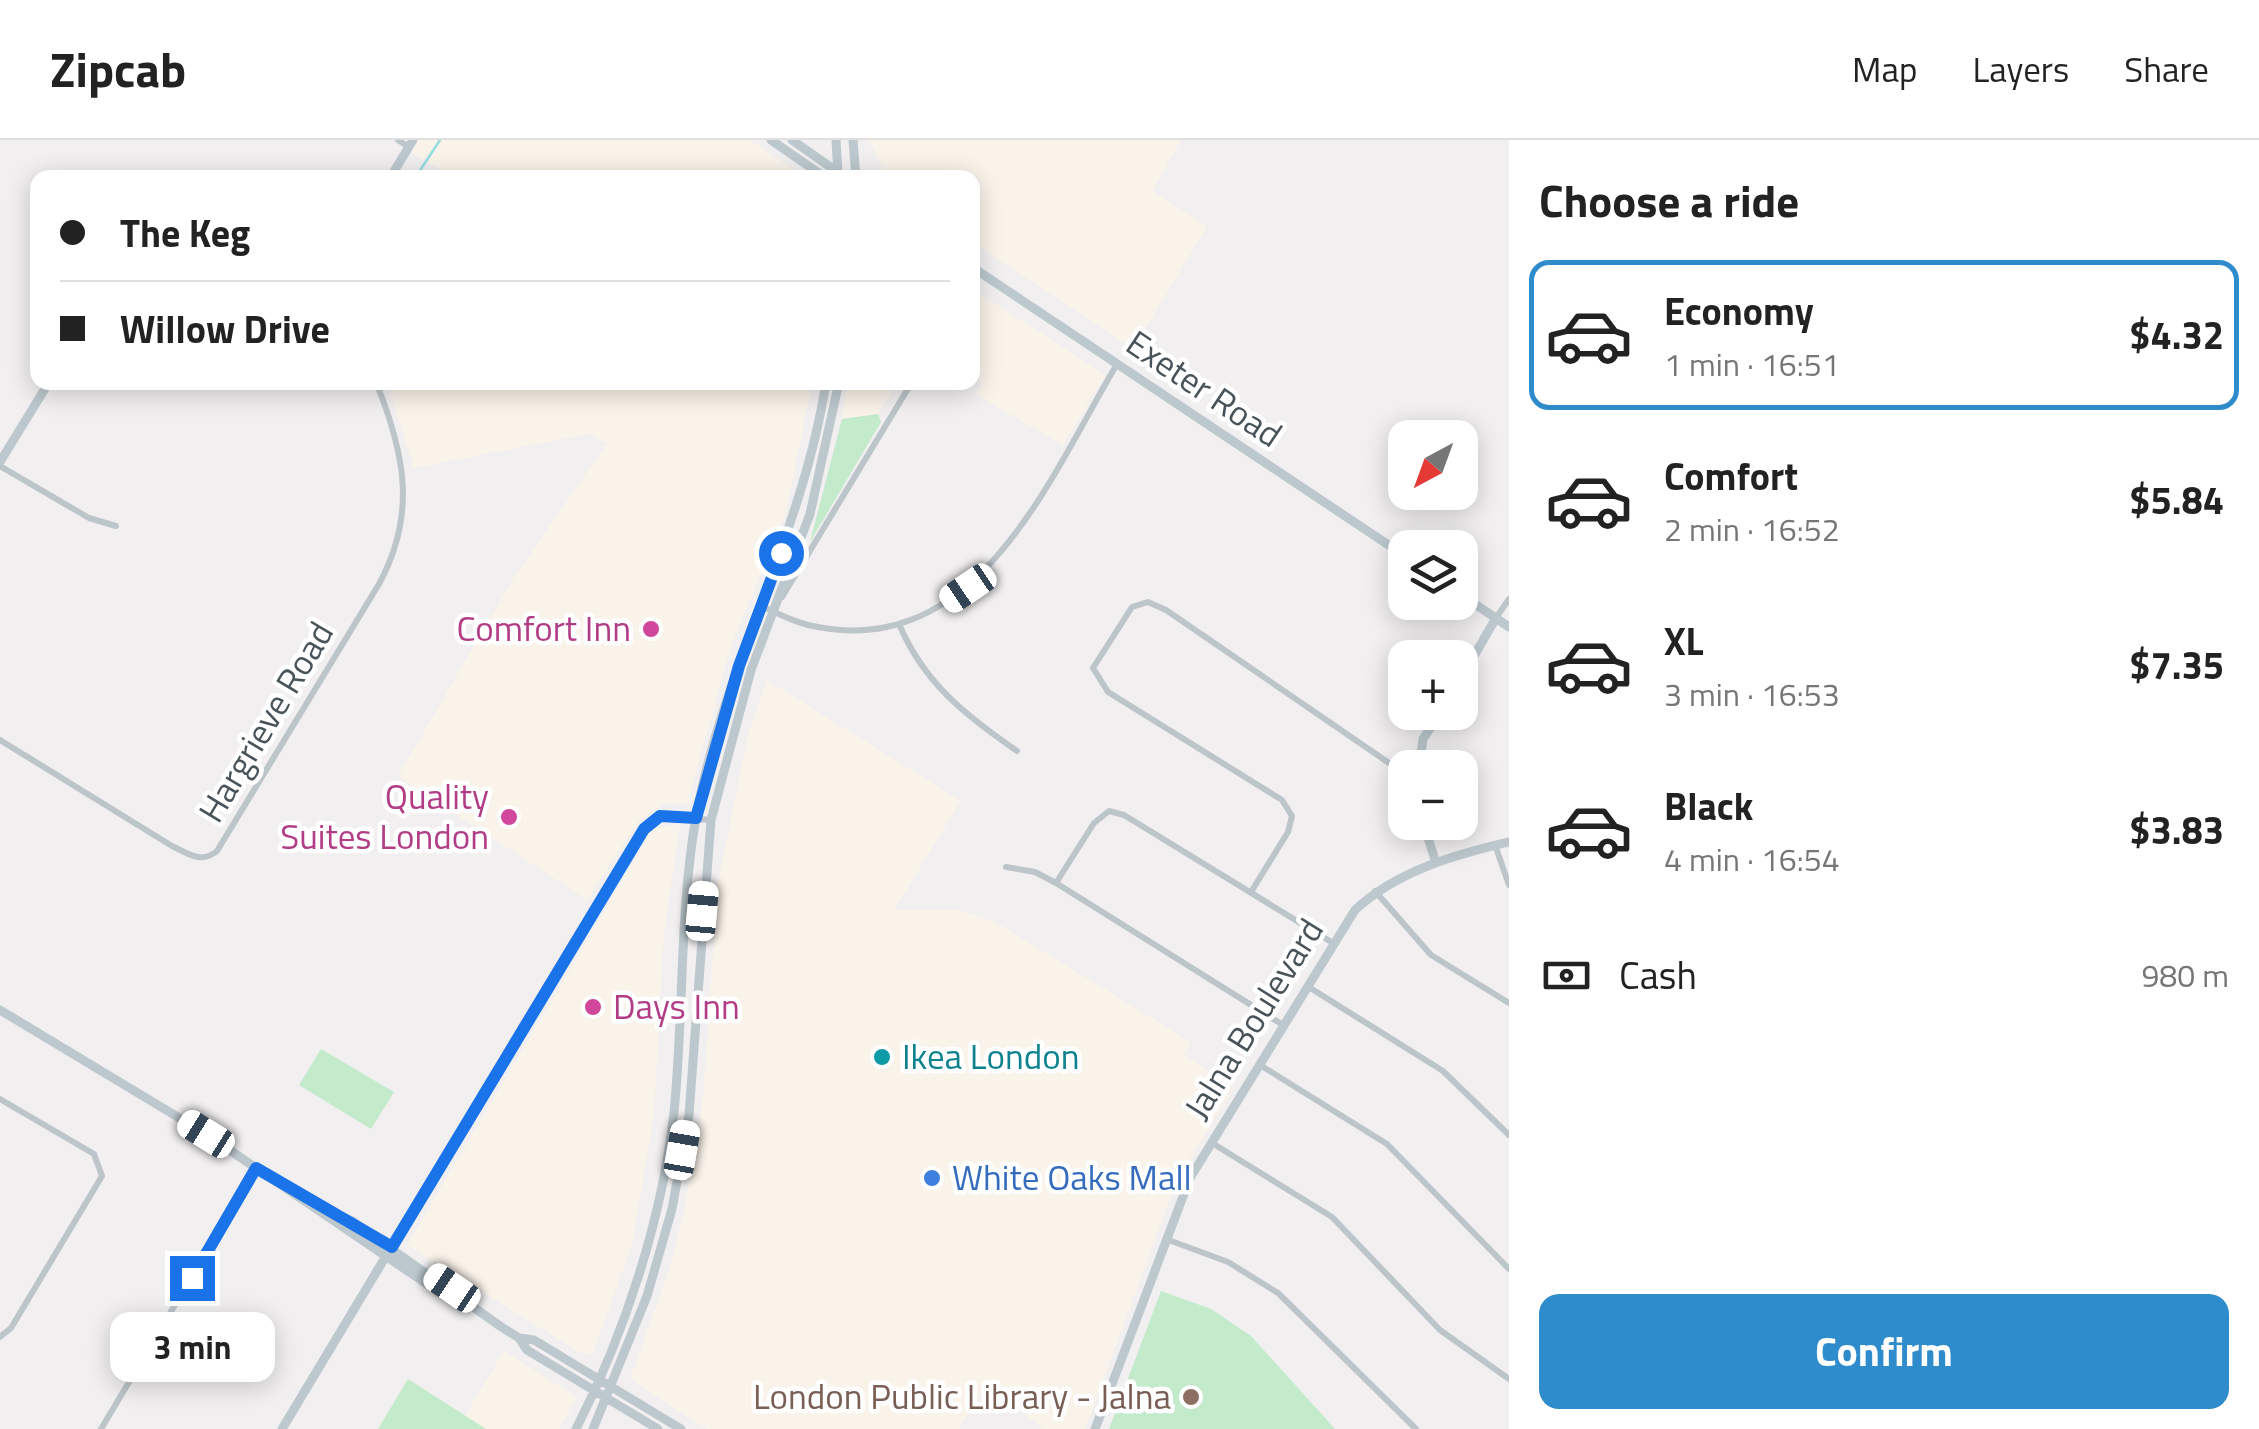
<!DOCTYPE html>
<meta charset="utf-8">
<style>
:root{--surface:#fff;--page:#f6f6f6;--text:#222;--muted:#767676;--line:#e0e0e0;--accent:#2e8bcc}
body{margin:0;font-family:"Titillium Web",sans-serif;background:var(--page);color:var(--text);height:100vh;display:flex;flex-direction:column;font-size:38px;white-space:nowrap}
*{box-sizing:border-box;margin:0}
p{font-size:32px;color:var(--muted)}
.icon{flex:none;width:55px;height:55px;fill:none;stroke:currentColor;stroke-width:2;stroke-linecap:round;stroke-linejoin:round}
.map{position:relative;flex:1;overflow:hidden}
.details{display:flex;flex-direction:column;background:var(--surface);width:750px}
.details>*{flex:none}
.hud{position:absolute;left:30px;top:30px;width:950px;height:220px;border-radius:20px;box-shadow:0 5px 25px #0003;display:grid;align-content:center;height:220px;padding:0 30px;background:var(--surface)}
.needle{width:65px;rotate:221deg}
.fabs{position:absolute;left:1388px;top:280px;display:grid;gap:20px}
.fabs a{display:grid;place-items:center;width:90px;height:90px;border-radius:20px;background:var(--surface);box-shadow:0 5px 25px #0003;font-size:50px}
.end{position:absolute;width:45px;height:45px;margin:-22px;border:12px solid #1a73e8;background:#fff;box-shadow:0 0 0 5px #fff}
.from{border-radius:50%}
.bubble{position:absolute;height:70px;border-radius:20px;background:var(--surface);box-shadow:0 5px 25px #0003;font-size:32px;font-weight:700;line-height:70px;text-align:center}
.car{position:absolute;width:30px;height:60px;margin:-30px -15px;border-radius:12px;box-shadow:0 0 8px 2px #0007;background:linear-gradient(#fff 24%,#345 0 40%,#fff 0 76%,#345 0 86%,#fff 0)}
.hud b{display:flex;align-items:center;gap:35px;height:95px;font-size:38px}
.hud b+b{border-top:2px solid var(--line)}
.hud i{width:25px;height:25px;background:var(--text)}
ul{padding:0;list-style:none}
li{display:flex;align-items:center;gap:30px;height:150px;margin:0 20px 15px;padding:0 10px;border:5px solid transparent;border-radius:20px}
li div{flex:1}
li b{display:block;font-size:38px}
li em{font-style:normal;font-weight:700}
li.selected{border-color:var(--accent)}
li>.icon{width:90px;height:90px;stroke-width:1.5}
h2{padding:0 30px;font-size:45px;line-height:120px}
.pay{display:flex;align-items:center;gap:25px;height:110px;padding:0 30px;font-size:38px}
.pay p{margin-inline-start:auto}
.primary-button{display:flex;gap:20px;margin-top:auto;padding:20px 30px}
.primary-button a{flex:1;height:115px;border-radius:20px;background:var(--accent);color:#fff;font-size:40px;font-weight:700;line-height:115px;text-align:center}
header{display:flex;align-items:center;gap:60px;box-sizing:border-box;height:140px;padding:0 50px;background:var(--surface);border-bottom:2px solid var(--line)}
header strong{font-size:48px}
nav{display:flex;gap:55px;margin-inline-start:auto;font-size:35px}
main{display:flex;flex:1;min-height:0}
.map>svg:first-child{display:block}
.commercial{fill:#faf3ea}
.green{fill:#c2eacb}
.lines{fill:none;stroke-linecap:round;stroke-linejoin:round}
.stream{stroke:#94dde2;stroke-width:2.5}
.street{stroke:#bcc5ca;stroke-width:6}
.secondary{stroke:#bcc8ce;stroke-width:9}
.route{stroke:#1a73e8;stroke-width:12}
.hotel-dot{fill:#d1479c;stroke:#fff;stroke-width:4}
.culture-dot{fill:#0f9aa8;stroke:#fff;stroke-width:4}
.shop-dot{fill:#3f7fe0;stroke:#fff;stroke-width:4}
.education-dot{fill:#8d6e63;stroke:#fff;stroke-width:4}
.labels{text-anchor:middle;stroke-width:9;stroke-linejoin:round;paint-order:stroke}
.street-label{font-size:35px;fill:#49545a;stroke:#fff}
.hotel-label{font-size:35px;fill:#b23c85;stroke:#fff;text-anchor:end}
.culture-label{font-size:35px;fill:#0d838f;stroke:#fff;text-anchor:start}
.shop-label{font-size:35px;fill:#366cbe;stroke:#fff;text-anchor:start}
.education-label{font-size:35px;fill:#785e54;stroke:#fff;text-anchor:end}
</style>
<header>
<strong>Zipcab</strong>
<nav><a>Map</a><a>Layers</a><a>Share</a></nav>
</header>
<main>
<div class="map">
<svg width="1509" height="1289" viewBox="0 0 1509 1289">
<rect width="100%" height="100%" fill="#f1efef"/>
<path class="commercial" d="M404,0h346l54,37h-351l-40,-23z
M869,0h312l-29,51 55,35 -74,123 -160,-106 -1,-65 -85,-1z
M976,151l129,84 -42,70 -88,-51 7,-11 -9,-6z
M387,243h425l-26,130 -55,133 -44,158 -23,-1 -26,19 -51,78 -189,-124 115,-197 94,-136 -19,-9 -174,34z
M847,243h50l-19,31 -36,5z
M767,540l194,121 -67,109h65l36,12 196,120 -8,13 51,31 -58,96 -91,247h-43l-54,-48 -29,48h-252l-77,-50 39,-109 17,-69 17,-102 15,-216 30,-149z
M680,684l-16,110 -10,181 -22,130 -39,108h-12l-174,-108 246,-416z
M504,1211l73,46 -18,32h-73l-21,-13z"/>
<path class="green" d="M878,274l3,8 -71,120 32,-123z
M321,909l73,43 -23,37 -72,-44z
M1161,1151l50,18 40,27 84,93h-226z
M408,1239l78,50h-108z"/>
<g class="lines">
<path class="stream" d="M415,38l25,-38"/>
<path class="street" d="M398,0l11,7
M0,326l89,52 27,8
M782,457l130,-215
M761,466c19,8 36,18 57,21 161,31 233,-152 299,-263
M1496,478l13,-19
M899,484c25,59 66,91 118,127
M0,600l172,106c17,8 29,18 45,5l162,-267c38,-70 26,-130 -3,-202
M1495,705l14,40
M1006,727l29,5 21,11
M1375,751l56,64 78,48
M1251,752l37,-60 4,-16 -10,-16 -174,-108 -15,-24 39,-61 16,-5 18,8 223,153 16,6
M1307,846l136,85 66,64
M1283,885l-227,-142 38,-60 15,-12 15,4 209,128
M1260,925l127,79 122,125
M0,959l94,55 8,22 -91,152 -11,9
M1212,1003l120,74 108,113 69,49
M1166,1099l62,23 50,31 138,136
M391,1107l253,-418 16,-13 51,4
M101,1289l155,-260"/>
<path class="secondary" d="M771,0l55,38
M792,0l54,38
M836,0l2,35
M853,0l3,38
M390,38l23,-38
M972,127l433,289
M0,322l49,-80
M1460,454l49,33
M1460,540l36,-62
M1419,628l4,-29 18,-27
M1423,682l13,41
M0,870l206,124 240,163h10
M314,1065l38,16 148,105 19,12 15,2 147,89
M519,1198l8,12 131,79
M282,1289l104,-173
M576,1289c49,-96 86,-209 98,-317 10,-98 5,-198 22,-295 27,-150 107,-283 130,-435
M593,1289l54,-133 25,-87 17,-94 22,-295 40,-150 59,-156 29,-132
M1095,1289l95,-251 165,-268c42,-39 99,-55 154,-68"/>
</g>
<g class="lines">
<path class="route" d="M192,1138l64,-110 136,79 252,-418 16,-13 36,2 43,-152 42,-113"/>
</g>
<g class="hotel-dot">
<circle cx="651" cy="489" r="10"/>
<circle cx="509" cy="677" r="10"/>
<circle cx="593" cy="867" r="10"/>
</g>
<circle class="culture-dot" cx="882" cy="917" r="10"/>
<circle class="shop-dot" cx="932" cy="1038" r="10"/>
<circle class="education-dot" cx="1191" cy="1257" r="10"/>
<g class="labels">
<g class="street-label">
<text transform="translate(1204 249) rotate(34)" y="12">Exeter Road</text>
<text transform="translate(266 582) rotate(-59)" y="12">Hargrieve Road</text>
<text transform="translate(1254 879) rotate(-58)" y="12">Jalna Boulevard</text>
</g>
<g class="hotel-label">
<text x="631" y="501">Comfort Inn</text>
<text x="489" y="669">Quality<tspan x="489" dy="40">Suites London</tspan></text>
<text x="613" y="879" text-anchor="start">Days Inn</text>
</g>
<g class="culture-label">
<text x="902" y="929">Ikea London</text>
</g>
<g class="shop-label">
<text x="952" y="1050">White Oaks Mall</text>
</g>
<g class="education-label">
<text x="1171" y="1269">London Public Library - Jalna</text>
</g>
</g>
</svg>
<div class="fabs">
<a><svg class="needle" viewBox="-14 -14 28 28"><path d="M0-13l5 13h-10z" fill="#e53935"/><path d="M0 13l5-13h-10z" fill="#767676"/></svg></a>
<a><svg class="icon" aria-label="layers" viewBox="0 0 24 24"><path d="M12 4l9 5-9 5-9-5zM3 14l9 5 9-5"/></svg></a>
<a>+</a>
<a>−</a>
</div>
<i class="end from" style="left:781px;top:413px"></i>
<i class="end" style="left:192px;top:1138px"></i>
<div class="bubble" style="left:110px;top:1172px;width:165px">3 min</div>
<i class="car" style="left:968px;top:448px;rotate:236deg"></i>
<i class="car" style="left:702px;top:771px;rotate:5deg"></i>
<i class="car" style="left:206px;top:994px;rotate:302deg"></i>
<i class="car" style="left:682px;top:1010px;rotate:10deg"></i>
<i class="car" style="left:452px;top:1148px;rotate:304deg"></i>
<div class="hud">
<b><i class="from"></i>The Keg</b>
<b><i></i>Willow Drive</b>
</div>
</div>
<section class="details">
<h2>Choose a ride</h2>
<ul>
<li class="selected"><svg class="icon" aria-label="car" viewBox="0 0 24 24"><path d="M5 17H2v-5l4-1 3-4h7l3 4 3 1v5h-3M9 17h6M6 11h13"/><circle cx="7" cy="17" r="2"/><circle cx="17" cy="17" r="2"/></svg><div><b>Economy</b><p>1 min · 16:51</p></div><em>$4.32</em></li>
<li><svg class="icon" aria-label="car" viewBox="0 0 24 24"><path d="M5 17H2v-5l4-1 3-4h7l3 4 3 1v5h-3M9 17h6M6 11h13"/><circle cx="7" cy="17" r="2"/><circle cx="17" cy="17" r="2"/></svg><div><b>Comfort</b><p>2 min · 16:52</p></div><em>$5.84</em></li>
<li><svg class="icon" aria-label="car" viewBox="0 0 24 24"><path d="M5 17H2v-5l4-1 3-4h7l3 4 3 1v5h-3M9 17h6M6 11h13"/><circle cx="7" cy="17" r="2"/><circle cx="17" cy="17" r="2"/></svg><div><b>XL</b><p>3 min · 16:53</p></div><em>$7.35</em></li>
<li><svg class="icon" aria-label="car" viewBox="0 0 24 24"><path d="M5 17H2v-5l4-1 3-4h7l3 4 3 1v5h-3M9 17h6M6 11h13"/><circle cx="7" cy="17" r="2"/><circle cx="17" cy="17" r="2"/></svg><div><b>Black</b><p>4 min · 16:54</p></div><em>$3.83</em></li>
</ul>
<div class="pay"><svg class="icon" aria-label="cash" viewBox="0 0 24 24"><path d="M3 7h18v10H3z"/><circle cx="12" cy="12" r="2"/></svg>Cash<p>980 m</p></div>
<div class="primary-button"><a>Confirm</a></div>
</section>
</main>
